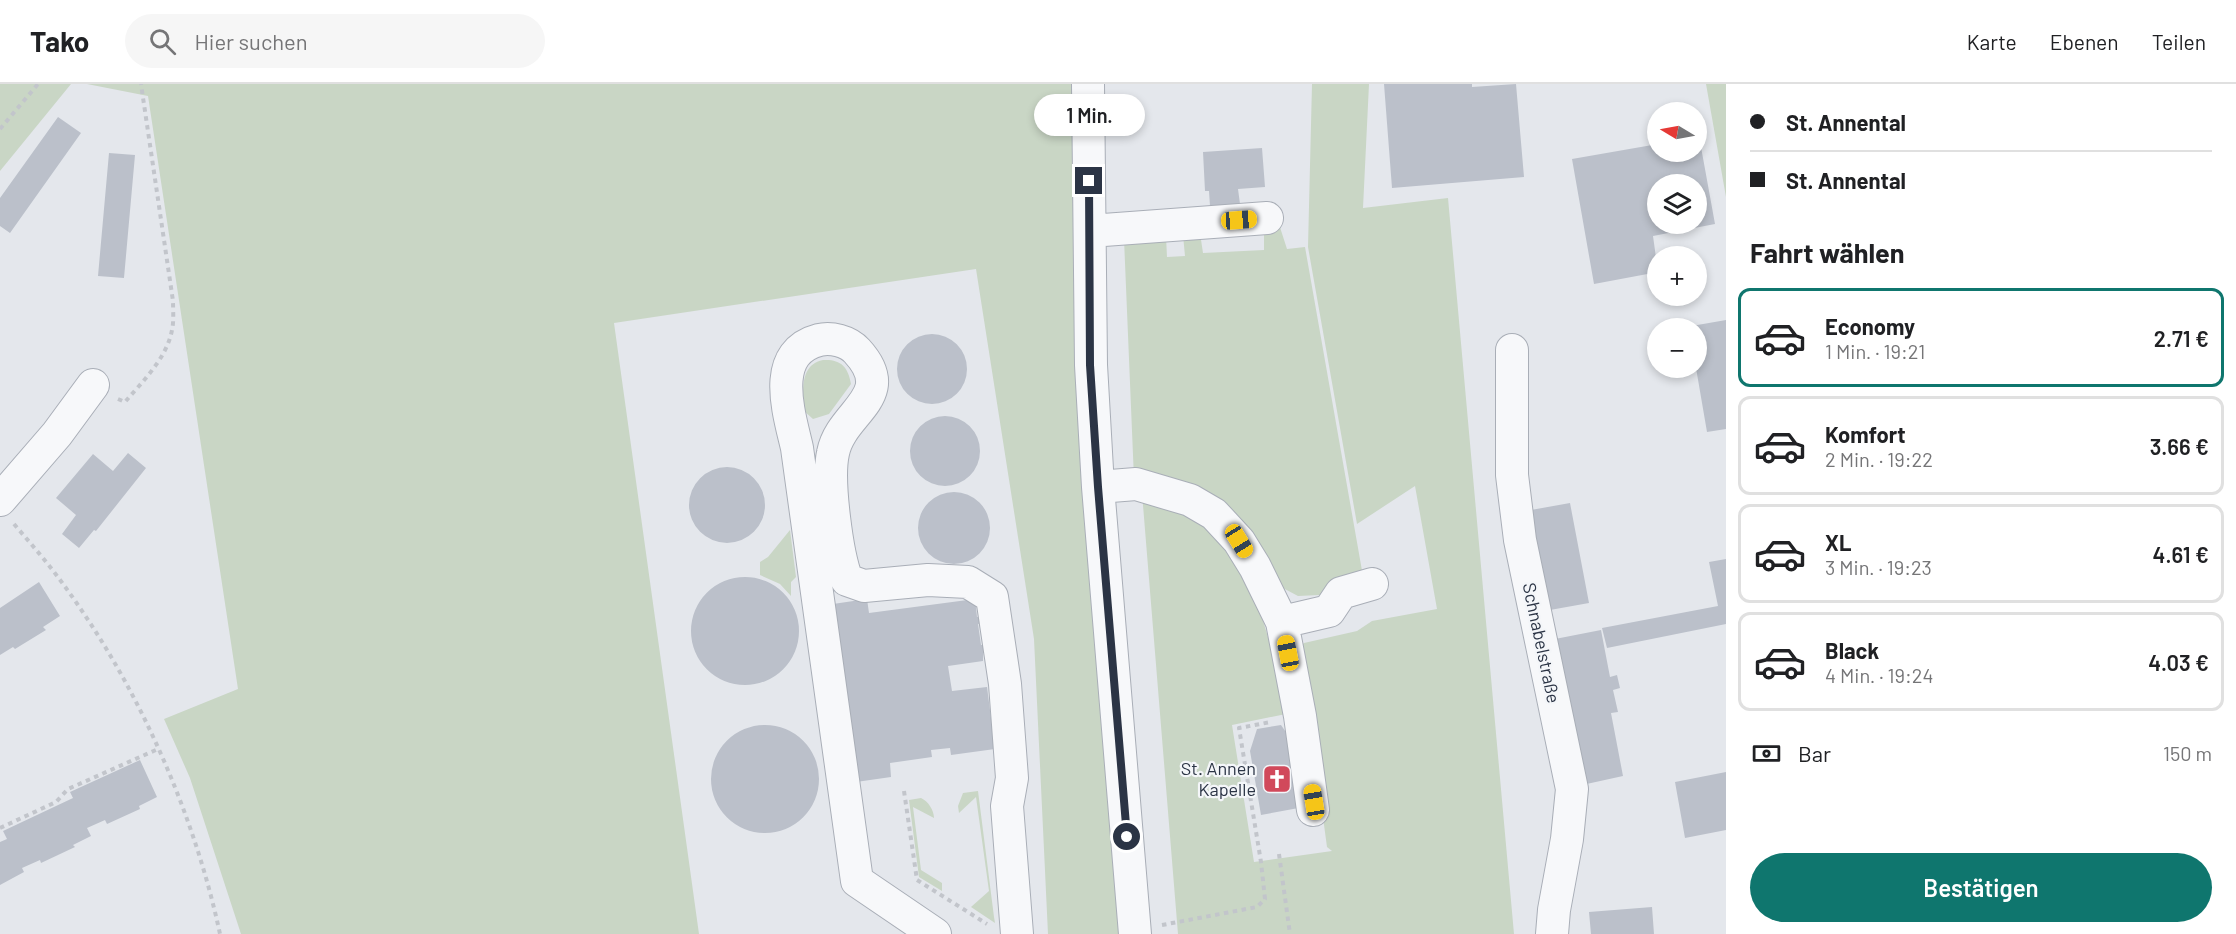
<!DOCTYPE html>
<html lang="de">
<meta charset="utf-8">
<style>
:root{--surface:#fff;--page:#f6f6f6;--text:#202124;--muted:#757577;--line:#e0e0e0;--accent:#0f766e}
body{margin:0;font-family:Barlow,sans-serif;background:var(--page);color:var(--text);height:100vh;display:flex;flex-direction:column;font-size:22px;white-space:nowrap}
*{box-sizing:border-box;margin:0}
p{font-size:20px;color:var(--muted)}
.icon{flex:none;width:33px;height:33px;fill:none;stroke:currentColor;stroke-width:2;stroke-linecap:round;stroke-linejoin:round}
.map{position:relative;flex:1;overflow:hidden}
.panel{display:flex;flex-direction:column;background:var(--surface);width:510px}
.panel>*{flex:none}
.top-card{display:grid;align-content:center;height:132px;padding:0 24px;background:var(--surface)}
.needle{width:39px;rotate:280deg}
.controls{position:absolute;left:1647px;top:18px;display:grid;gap:12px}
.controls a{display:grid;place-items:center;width:60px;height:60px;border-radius:50%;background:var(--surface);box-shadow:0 3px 9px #0003;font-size:30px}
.end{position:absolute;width:27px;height:27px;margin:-14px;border:8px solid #2b3445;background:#fff;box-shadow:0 0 0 3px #fff}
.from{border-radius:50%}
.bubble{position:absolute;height:42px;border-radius:21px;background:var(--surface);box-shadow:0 3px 9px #0003;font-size:20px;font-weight:600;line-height:42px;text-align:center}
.car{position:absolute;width:18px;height:36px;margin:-18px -9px;border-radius:8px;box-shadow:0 0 4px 2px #0007;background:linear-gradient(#f5c518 24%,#345 0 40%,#f5c518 0 76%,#345 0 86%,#f5c518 0)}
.top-card b{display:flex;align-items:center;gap:21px;height:57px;font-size:22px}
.top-card b+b{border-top:2px solid var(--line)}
.top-card i{width:15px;height:15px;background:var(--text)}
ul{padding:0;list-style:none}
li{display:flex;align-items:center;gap:18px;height:99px;margin:0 12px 9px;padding:0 12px;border:3px solid var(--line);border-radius:12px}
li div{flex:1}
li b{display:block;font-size:22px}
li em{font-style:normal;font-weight:600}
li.active{border-color:var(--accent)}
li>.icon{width:54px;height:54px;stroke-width:1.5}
h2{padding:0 24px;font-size:27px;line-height:72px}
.pay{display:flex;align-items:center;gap:15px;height:66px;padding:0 24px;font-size:22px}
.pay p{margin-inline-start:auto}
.action{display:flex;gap:12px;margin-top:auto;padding:12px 24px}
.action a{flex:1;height:69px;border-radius:36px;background:var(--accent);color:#fff;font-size:24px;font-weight:600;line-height:69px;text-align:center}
header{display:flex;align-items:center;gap:36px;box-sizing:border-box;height:84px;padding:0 30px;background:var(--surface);border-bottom:2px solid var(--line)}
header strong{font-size:28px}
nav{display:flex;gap:33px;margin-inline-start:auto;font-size:21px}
.search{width:420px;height:54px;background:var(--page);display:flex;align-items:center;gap:15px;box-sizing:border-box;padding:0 21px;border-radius:33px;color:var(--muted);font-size:22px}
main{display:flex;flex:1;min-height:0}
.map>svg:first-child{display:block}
.green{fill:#c9d6c5}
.building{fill:#bbc0ca;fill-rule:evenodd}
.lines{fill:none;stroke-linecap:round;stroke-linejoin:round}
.minor-casing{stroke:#a9aeb7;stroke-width:34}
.path{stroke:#c2c5cb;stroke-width:4;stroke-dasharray:4.5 4.5;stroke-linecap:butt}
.minor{stroke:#f7f8fa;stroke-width:32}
.route{stroke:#2b3445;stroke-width:8}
.labels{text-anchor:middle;stroke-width:4.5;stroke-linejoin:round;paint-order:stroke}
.street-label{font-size:18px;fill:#2b3445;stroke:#f4f6f9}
.poi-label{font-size:18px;fill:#2b3445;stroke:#f4f6f9;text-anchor:end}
</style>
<header>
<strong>Tako</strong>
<div class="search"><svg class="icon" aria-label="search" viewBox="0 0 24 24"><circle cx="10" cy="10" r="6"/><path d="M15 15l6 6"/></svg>Hier suchen</div>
<nav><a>Karte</a><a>Ebenen</a><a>Teilen</a></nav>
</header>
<main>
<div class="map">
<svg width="1726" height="850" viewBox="0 0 1726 850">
<rect width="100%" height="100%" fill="#e4e7ec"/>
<path class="green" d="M0,0h71l-71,87z
M87,0h986l51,850h-76l-14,-295 -58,-370 -362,54 85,611h-458l-51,-156 -26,-59 74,-30 -90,-593z
M1312,0h57l-6,124 85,-10 66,736h-336l-36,-441 14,5 71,40 32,69 13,44 14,63 -54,11 22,137 78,-11 -5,-4 -27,-200 4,-4 53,-12 15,-10 65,-12 -22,-123 -58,38 -49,-277z
M1706,0h20v113z
M1264,134h13l10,31 18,-2 59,335 -44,13 -22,1 -17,-9 -20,-24 -127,-84 -10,-240 42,-3 1,21 18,-1 -2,-21 17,-2 3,20 61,-3z
M823,276c17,-1 25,6 28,24l-22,30 -16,5 -9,-8c-1,-19 -5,-46 19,-51z
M790,446l6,47 -5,5v14l-11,-12 -20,-9v-13l8,-5z
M978,707l16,126 1,6 -24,-16 18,-16 -13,-94 -17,16 -1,-7 5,-13z
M921,714c7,3 13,12 13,20l-21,-11 8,63 21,13v8l-23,-14 -10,-77z"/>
<path class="building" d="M1384,0h88v3l44,-3 8,93 -132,11z
M58,33l23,16 -71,100 -10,-7v-28z
M1696,52h3l16,88 -62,12 5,36 -64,12 -22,-125 86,-15v8h38zM1658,100h38v40h-38z
M1262,64l3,39 -27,2 2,15 -30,2 -1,-15h-4l-2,-39z
M109,69l26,2 -11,123 -26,-2z
M1726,236v109l-19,3 -11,-64v-40l-10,-1z
M897 285a35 35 0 1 1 70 0a35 35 0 1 1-70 0Z
M910 367a35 35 0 1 1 70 0a35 35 0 1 1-70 0Z
M128,369l18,15 -50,63 -2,-1 -15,18 -17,-14 14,-19 -20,-17 37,-44 20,17z
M689 421a38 38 0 1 1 76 0a38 38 0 1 1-76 0Z
M918 444a36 36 0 1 1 72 0a36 36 0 1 1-72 0Z
M1570,419l19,100 -39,7 -19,-100z
M1726,475v65l-119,24 -5,-20 116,-22 -9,-44z
M691 547a54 54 0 1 1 108 0a54 54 0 1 1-108 0Z
M39,498l21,34 -17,11 3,3 -31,19 -2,-2 -13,8v-47z
M867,515l2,14 106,-14 2,18 6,-1 1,7 -6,1 3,21h5l2,7 -5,1v8l-35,5 4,25 35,-4 8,62 -44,6 -1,-7 -19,2 1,7 -42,6 1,14 -35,5 -23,-178z
M1601,546l9,47 7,-2 3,13 -7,2 5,22 -7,1 12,63 -41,9 -27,-146z
M1281,641l13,19 10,63 -43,8 -11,-64 7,-22z
M711 695a54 54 0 1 1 108 0a54 54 0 1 1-108 0Z
M140,676l17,37 -18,9 1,3 -33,15 -2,-4 -18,8 4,8 -18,9 2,2 -34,16 -1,-3 -18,8 2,4 -24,13v-43l7,-3 -4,-8 70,-33 -3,-6z
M1726,688v58l-41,8 -10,-56z
M1652,823l2,27h-63l-2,-22z"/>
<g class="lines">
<g class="minor-casing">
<path id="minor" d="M1088,0l3,281 7,122 37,447
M1090,147l177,-13
M1512,266v125l8,65 52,249 -5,50 -13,71 -2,24
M1098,403l38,-3 54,16 24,14 25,27 16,26 27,55 18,94 13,94
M0,416l57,-66 36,-49
M1282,538l47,-11 12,-18 31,-9
M935,850l-78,-53 -60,-433c-8,-35 -28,-95 22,-108 12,-3 29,1 38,11 42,46 -16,60 -24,102 -6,27 4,102 14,127l17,6 64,-6 40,2 24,15 13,87 7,94 -5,28 10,128"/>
</g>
<path class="path" d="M0,45l38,-45
M118,315l7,3c17,-20 42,-44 47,-72 2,-9 1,-20 1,-29l-32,-217
M14,440c17,20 34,39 49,60 74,100 131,228 157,350
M904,707l13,89 70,44
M0,744l56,-26 12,-13 90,-40
M1279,770l11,80
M1162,841l95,-18 8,-8 -4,-37 -22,-134 32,-6"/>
<use href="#minor" class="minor"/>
</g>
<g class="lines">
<path class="route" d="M1089,97l1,184 8,122 29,350"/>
</g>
<defs>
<g id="church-square" transform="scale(1.5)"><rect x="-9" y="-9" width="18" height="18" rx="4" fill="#d1495b" stroke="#f4f6f9"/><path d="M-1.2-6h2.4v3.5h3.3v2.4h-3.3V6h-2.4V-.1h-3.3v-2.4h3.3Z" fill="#fff"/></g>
</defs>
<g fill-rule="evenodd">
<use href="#church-square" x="1277" y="695"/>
</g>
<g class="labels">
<g class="street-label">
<text transform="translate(1541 559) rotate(78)" y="6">Schnabelstraße</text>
</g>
<g class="poi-label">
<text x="1256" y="691">St. Annen<tspan x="1256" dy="21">Kapelle</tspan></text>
</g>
</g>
</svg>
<div class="controls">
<a><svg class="needle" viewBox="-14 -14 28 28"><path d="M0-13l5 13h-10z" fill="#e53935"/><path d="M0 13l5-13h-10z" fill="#757577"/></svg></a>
<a><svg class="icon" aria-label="layers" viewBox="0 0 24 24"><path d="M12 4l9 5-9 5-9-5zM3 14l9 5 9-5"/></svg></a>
<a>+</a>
<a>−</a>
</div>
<i class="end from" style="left:1127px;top:753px"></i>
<i class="end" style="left:1089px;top:97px"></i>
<div class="bubble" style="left:1034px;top:10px;width:111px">1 Min.</div>
<i class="car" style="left:1239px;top:136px;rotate:86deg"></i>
<i class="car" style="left:1239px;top:457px;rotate:148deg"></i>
<i class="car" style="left:1288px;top:569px;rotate:349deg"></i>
<i class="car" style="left:1314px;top:718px;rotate:351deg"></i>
</div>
<section class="panel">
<div class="top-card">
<b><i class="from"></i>St. Annental</b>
<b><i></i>St. Annental</b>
</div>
<h2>Fahrt wählen</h2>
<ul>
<li class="active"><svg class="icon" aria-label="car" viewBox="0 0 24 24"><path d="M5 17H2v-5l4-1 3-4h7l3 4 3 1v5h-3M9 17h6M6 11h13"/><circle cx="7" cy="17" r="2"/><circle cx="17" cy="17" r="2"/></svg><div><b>Economy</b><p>1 Min. · 19:21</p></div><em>2.71 €</em></li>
<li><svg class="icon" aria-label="car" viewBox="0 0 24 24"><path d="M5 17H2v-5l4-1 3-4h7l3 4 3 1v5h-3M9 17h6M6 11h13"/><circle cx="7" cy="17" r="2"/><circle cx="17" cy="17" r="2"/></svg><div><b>Komfort</b><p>2 Min. · 19:22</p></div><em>3.66 €</em></li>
<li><svg class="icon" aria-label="car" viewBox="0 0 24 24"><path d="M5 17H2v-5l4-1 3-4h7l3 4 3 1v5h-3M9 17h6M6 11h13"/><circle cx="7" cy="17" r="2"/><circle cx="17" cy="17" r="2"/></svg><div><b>XL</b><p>3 Min. · 19:23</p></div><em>4.61 €</em></li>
<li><svg class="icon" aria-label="car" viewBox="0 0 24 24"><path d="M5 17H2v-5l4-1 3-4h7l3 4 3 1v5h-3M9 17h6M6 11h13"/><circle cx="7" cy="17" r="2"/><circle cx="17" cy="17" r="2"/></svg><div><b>Black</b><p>4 Min. · 19:24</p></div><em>4.03 €</em></li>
</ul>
<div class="pay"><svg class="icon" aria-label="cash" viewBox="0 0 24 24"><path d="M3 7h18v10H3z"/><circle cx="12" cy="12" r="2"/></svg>Bar<p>150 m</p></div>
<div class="action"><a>Bestätigen</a></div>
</section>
</main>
